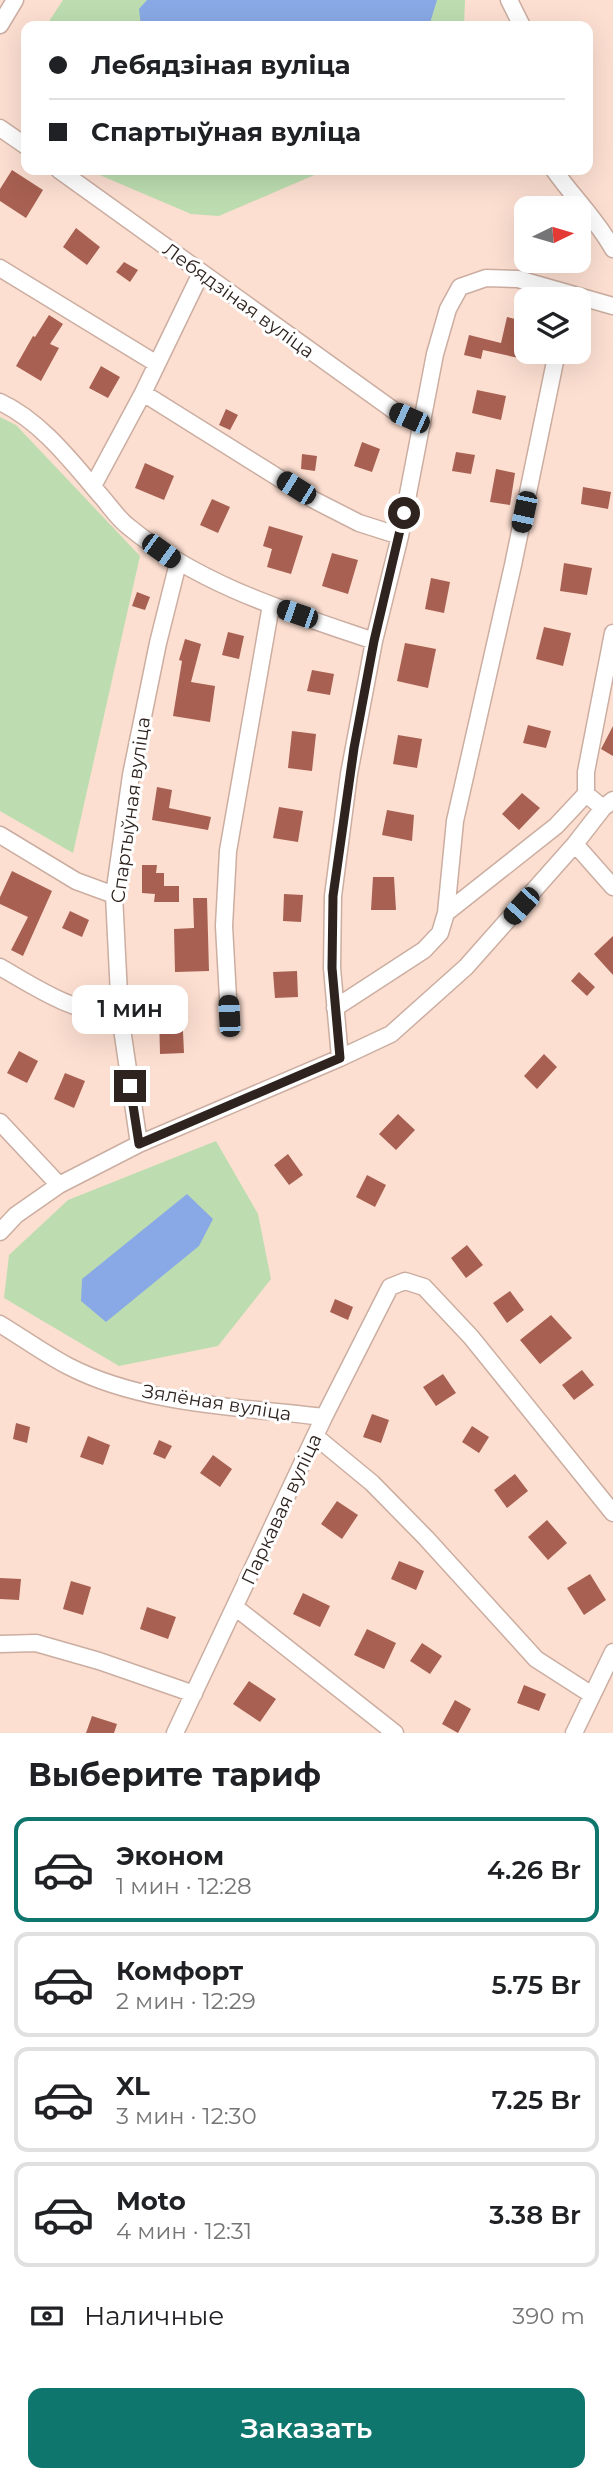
<!DOCTYPE html>
<html lang="ru">
<meta charset="utf-8">
<style>
:root{--surface:#fff;--page:#f2f2f2;--text:#202124;--muted:#757577;--line:#e0e0e0;--accent:#0f766e}
body{margin:0;font-family:Montserrat,sans-serif;background:var(--page);color:var(--text);height:100vh;display:flex;flex-direction:column;font-size:26px;white-space:nowrap}
*{box-sizing:border-box;margin:0}
p{font-size:23px;color:var(--muted)}
.icon{flex:none;width:38px;height:38px;fill:none;stroke:currentColor;stroke-width:2;stroke-linecap:round;stroke-linejoin:round}
.map{position:relative;height:1733px;overflow:hidden}
.drawer{display:flex;flex-direction:column;background:var(--surface);flex:1}
.drawer>*{flex:none}
.hud{position:absolute;left:21px;top:21px;width:572px;height:154px;border-radius:14px;box-shadow:0 7px 28px #0002;display:grid;align-content:center;height:154px;padding:0 28px;background:var(--surface)}
.needle{width:46px;rotate:85deg}
.fabs{position:absolute;left:514px;top:196px;display:grid;gap:14px}
.fabs a{display:grid;place-items:center;width:77px;height:77px;border-radius:14px;background:var(--surface);box-shadow:0 7px 28px #0002;font-size:35px}
.end{position:absolute;width:32px;height:32px;margin:-16px;border:9px solid #2e231e;background:#fff;box-shadow:0 0 0 4px #fff}
.from{border-radius:50%}
.bubble{position:absolute;height:49px;border-radius:14px;background:var(--surface);box-shadow:0 7px 28px #0002;font-size:23px;font-weight:600;line-height:49px;text-align:center}
.car{position:absolute;width:21px;height:42px;margin:-21px -10px;border-radius:9px;box-shadow:0 0 5px 2px #0007;background:linear-gradient(#222 24%,#8ab4d8 0 40%,#222 0 76%,#8ab4d8 0 86%,#222 0)}
.hud b{display:flex;align-items:center;gap:24px;height:66px;font-size:26px}
.hud b+b{border-top:2px solid var(--line)}
.hud i{width:18px;height:18px;background:var(--text)}
ul{padding:0;list-style:none}
li{display:flex;align-items:center;gap:21px;height:105px;margin:0 14px 10px;padding:0 14px;border:4px solid var(--line);border-radius:14px}
li div{flex:1}
li b{display:block;font-size:26px}
li em{font-style:normal;font-weight:600}
li.active{border-color:var(--accent)}
li>.icon{width:63px;height:63px;stroke-width:1.5}
h2{padding:0 28px;font-size:32px;line-height:84px}
.pay{display:flex;align-items:center;gap:18px;height:77px;padding:0 28px;font-size:26px}
.pay p{margin-inline-start:auto}
.primary-button{display:flex;gap:14px;margin-top:auto;padding:14px 28px}
.primary-button a{flex:1;height:80px;border-radius:14px;background:var(--accent);color:#fff;font-size:28px;font-weight:600;line-height:80px;text-align:center}
.map>svg:first-child{display:block}
.green{fill:#bdddb0}
.water{fill:#89a9e6}
.building{fill:#a76051}
.lines{fill:none;stroke-linecap:round;stroke-linejoin:round}
.minor-casing{stroke:#cbaea1;stroke-width:19}
.minor{stroke:#fff;stroke-width:16}
.route{stroke:#2e231e;stroke-width:9}
.labels{text-anchor:middle;stroke-width:6;stroke-linejoin:round;paint-order:stroke}
.street-label{font-size:19px;fill:#2e231e;stroke:#fff}
</style>
<div class="map">
<svg width="613" height="1733" viewBox="0 0 613 1733">
<rect width="100%" height="100%" fill="#fcdfd1"/>
<path class="green" d="M63,0h402l-1,26h-418z
M88,170h238l-107,46 -28,-2z
M0,417l16,8 124,131 -67,297 -73,-42z
M216,1141l42,73 13,65 -53,67 -99,20 -115,-68 5,-43 59,-55z"/>
<path class="water" d="M147,0h290l-8,26h-288l-2,-17z
M187,1194l26,25 -14,27 -93,76 -25,-21 1,-22z"/>
<path class="building" d="M12,170l31,20 -17,28 -26,-17v-12z
M76,228l24,19 -13,18 -24,-18z
M124,262l14,8 -8,12 -14,-10z
M49,315l14,9 -13,20 9,4 -18,33 -25,-15 17,-30 2,1z
M507,317l20,5v23l-4,14 -40,-9 -2,9 -17,-4 5,-20 32,8z
M101,366l19,11 -12,21 -19,-10z
M477,390l29,6 -5,24 -29,-7z
M226,409l12,6 -8,15 -11,-5z
M362,442l18,7 -8,23 -18,-6z
M456,452l19,3 -4,19 -19,-3z
M302,454l15,2 -2,15 -14,-2z
M145,463l29,13 -10,24 -29,-12z
M496,469l19,4 -5,32 -20,-3z
M583,487l28,5 -3,17 -27,-5z
M212,499l18,8 -12,26 -18,-8z
M269,526l34,10 -12,38 -24,-7 5,-18 -9,-3z
M332,553l26,7 -10,34 -26,-8z
M564,563l28,5 -5,27 -27,-4z
M431,578l19,4 -6,31 -19,-4z
M137,592l13,5 -5,13 -13,-4z
M544,627l27,6 -8,33 -27,-7z
M228,632l16,4 -5,23 -17,-4z
M185,639l16,5 -10,38 24,4 -5,36 -37,-6 9,-55 -3,-1z
M405,643l31,6 -8,39 -31,-7z
M312,670l22,4 -4,21 -23,-4z
M528,725l23,6 -5,17 -23,-5z
M613,726v30l-12,-7z
M292,731l24,3 -4,37 -24,-3z
M398,735l24,4 -5,29 -24,-4z
M157,787l15,3 -3,18 42,9 -3,13 -56,-10z
M522,793l18,15 -21,22 -17,-16z
M279,807l24,4 -5,31 -25,-4z
M387,810l27,5 -2,26 -30,-6z
M142,865h15l-1,8h8v13h15v16h-25l1,-8 -13,-1z
M12,871l40,20 -29,65 -12,-6 17,-33 -28,-13v-7z
M373,877h21l2,33h-25z
M284,894l19,1 -2,27 -18,-1z
M193,898h14l2,73 -34,1 -1,-43 20,-1z
M70,911l19,9 -7,17 -20,-9z
M613,936v39l-19,-21z
M297,971l1,26 -23,1 -2,-26z
M579,972l16,15 -8,9 -16,-15z
M182,1011l2,42 -24,1 -1,-42z
M19,1051l19,10 -11,22 -20,-10z
M544,1054l13,13 -20,22 -13,-13z
M65,1073l20,8 -11,27 -20,-9z
M398,1114l17,16 -19,20 -17,-16z
M288,1154l15,21 -14,10 -15,-20z
M367,1175l19,10 -11,22 -19,-10z
M467,1245l16,20 -17,13 -15,-20z
M510,1291l14,19 -17,13 -14,-20z
M335,1299l18,8 -5,13 -18,-8z
M551,1315l21,23 -32,26 -20,-24z
M582,1370l12,15 -20,15 -12,-15z
M443,1374l13,19 -20,13 -13,-19z
M372,1414l17,6 -8,23 -18,-6z
M16,1423l14,4 -3,16 -14,-4z
M472,1426l17,11 -10,16 -17,-11z
M88,1436l22,9 -7,20 -23,-8z
M159,1440l13,6 -7,13 -12,-5z
M213,1455l19,14 -12,18 -20,-14z
M515,1474l13,17 -21,17 -13,-18z
M337,1501l21,14 -16,24 -21,-15z
M547,1520l20,23 -19,17 -20,-23z
M399,1561l25,10 -8,19 -25,-11z
M590,1574l16,26 -22,15 -17,-27z
M0,1578l21,1 -2,21 -19,-1z
M71,1581l20,6 -8,28 -20,-6z
M303,1593l27,13 -10,21 -27,-13z
M147,1607l29,10 -8,22 -28,-10z
M367,1629l29,14 -12,26 -30,-14z
M422,1643l20,13 -12,18 -20,-13z
M249,1681l27,18 -16,23 -27,-18z
M524,1685l22,9 -7,17 -22,-8z
M455,1700l16,9 -13,24 -16,-9z
M92,1716l25,8 -3,9h-28z"/>
<g class="lines">
<g class="minor-casing">
<path id="minor" d="M509,0l13,26
M0,25l15,-25
M0,128l26,18
M59,170l337,242 26,12
M554,170c19,27 43,50 59,79
M0,268l157,96
M143,393l171,107 45,23 41,13
M0,402c41,19 72,60 101,94 9,10 17,23 28,31 70,58 160,85 245,114
M93,486l50,-93 58,-120
M603,808l-17,-14v-22l27,-139
M0,835l76,46 38,14
M575,844l38,43
M446,913l110,-87 30,-32
M0,967c38,22 75,47 120,48
M335,1008l89,-58 16,-17 6,-20 9,-92 58,-256 44,-213
M229,1016l-5,-90 4,-75 43,-246
M340,1058l-8,-90 1,-72 16,-122 25,-133 26,-105 35,-182 13,-45 12,-22 26,-9 32,1 95,27
M0,1122l59,63
M139,1144l-19,-129 -6,-120 17,-120 27,-132 20,-80
M0,1232l16,-17 43,-30 80,-41 201,-86 51,-24 75,-67 109,-123 28,-36 10,-8
M0,1324c23,14 45,30 68,42 75,39 174,41 256,51
M315,1436l57,47 54,55 110,121 56,36
M235,1607l160,126
M0,1644l36,-1 63,18 95,33
M175,1733l149,-316 66,-130 15,-6 19,6 47,50 142,176
M574,1733l39,-81"/>
</g>
<use href="#minor" class="minor"/>
</g>
<g class="lines">
<path class="route" d="M130,1086l9,58 201,-86 -8,-90 1,-72 21,-148 20,-107 30,-128"/>
</g>
<g class="labels">
<g class="street-label">
<text transform="translate(239 300) rotate(36)" y="7">Лебядзіная вуліца</text>
<text transform="translate(130 810) rotate(-82)" y="7">Спартыўная вуліца</text>
<text transform="translate(217 1402) rotate(9)" y="7">Зялёная вуліца</text>
<text transform="translate(281 1509) rotate(-65)" y="7">Паркавая вуліца</text>
</g>
</g>
</svg>
<div class="fabs">
<a><svg class="needle" viewBox="-14 -14 28 28"><path d="M0-13l5 13h-10z" fill="#e53935"/><path d="M0 13l5-13h-10z" fill="#757577"/></svg></a>
<a><svg class="icon" aria-label="layers" viewBox="0 0 24 24"><path d="M12 4l9 5-9 5-9-5zM3 14l9 5 9-5"/></svg></a>
</div>
<i class="end from" style="left:404px;top:513px"></i>
<i class="end" style="left:130px;top:1086px"></i>
<div class="bubble" style="left:72px;top:985px;width:116px">1 мин</div>
<i class="car" style="left:409px;top:418px;rotate:294deg"></i>
<i class="car" style="left:296px;top:488px;rotate:302deg"></i>
<i class="car" style="left:524px;top:512px;rotate:192deg"></i>
<i class="car" style="left:161px;top:551px;rotate:126deg"></i>
<i class="car" style="left:297px;top:614px;rotate:289deg"></i>
<i class="car" style="left:521px;top:906px;rotate:222deg"></i>
<i class="car" style="left:229px;top:1016px;rotate:357deg"></i>
<div class="hud">
<b><i class="from"></i>Лебядзіная вуліца</b>
<b><i></i>Спартыўная вуліца</b>
</div>
</div>
<section class="drawer">
<h2>Выберите тариф</h2>
<ul>
<li class="active"><svg class="icon" aria-label="car" viewBox="0 0 24 24"><path d="M5 17H2v-5l4-1 3-4h7l3 4 3 1v5h-3M9 17h6M6 11h13"/><circle cx="7" cy="17" r="2"/><circle cx="17" cy="17" r="2"/></svg><div><b>Эконом</b><p>1 мин · 12:28</p></div><em>4.26 Br</em></li>
<li><svg class="icon" aria-label="car" viewBox="0 0 24 24"><path d="M5 17H2v-5l4-1 3-4h7l3 4 3 1v5h-3M9 17h6M6 11h13"/><circle cx="7" cy="17" r="2"/><circle cx="17" cy="17" r="2"/></svg><div><b>Комфорт</b><p>2 мин · 12:29</p></div><em>5.75 Br</em></li>
<li><svg class="icon" aria-label="car" viewBox="0 0 24 24"><path d="M5 17H2v-5l4-1 3-4h7l3 4 3 1v5h-3M9 17h6M6 11h13"/><circle cx="7" cy="17" r="2"/><circle cx="17" cy="17" r="2"/></svg><div><b>XL</b><p>3 мин · 12:30</p></div><em>7.25 Br</em></li>
<li><svg class="icon" aria-label="car" viewBox="0 0 24 24"><path d="M5 17H2v-5l4-1 3-4h7l3 4 3 1v5h-3M9 17h6M6 11h13"/><circle cx="7" cy="17" r="2"/><circle cx="17" cy="17" r="2"/></svg><div><b>Moto</b><p>4 мин · 12:31</p></div><em>3.38 Br</em></li>
</ul>
<div class="pay"><svg class="icon" aria-label="cash" viewBox="0 0 24 24"><path d="M3 7h18v10H3z"/><circle cx="12" cy="12" r="2"/></svg>Наличные<p>390 m</p></div>
<div class="primary-button"><a>Заказать</a></div>
</section>
